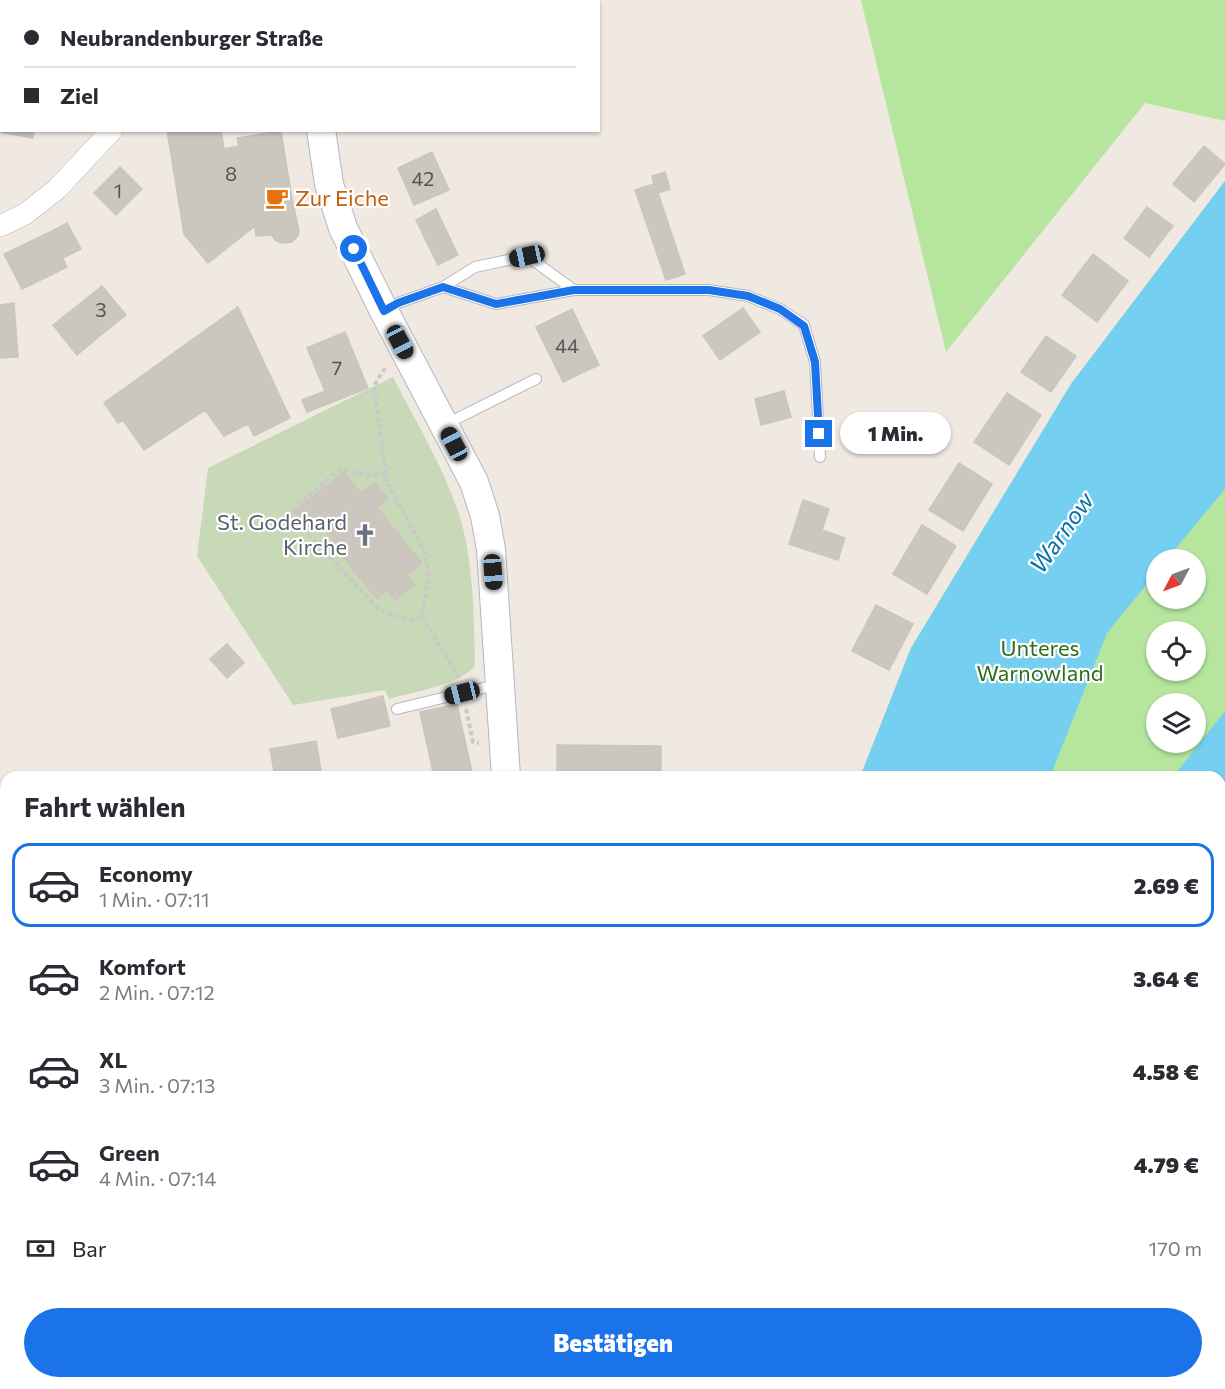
<!DOCTYPE html>
<html lang="de">
<meta charset="utf-8">
<style>
:root{--surface:#fff;--page:#f7f7f7;--text:#2b2b33;--muted:#7c7c81;--line:#e1e1e2;--accent:#1a73e8}
body{margin:0;font-family:Commissioner,sans-serif;background:var(--page);color:var(--text);height:100vh;display:flex;flex-direction:column;font-size:22px;white-space:nowrap}
*{box-sizing:border-box;margin:0}
p{font-size:20px;color:var(--muted)}
.icon{flex:none;width:33px;height:33px;fill:none;stroke:currentColor;stroke-width:2;stroke-linecap:round;stroke-linejoin:round}
.map{position:relative;flex:1;overflow:hidden}
.drawer{position:absolute;left:0px;top:771px;width:1226px;height:618px;display:flex;flex-direction:column;background:var(--surface);border-radius:18px 18px 0 0;box-shadow:0 2px 4px #0004}
.drawer>*{flex:none}
.hud{position:absolute;left:0px;top:0px;width:600px;height:132px;box-shadow:0 2px 4px #0004;display:grid;align-content:center;height:132px;padding:0 24px;background:var(--surface)}
.needle{width:39px;rotate:229deg}
.tools{position:absolute;left:1146px;top:549px;display:grid;gap:12px}
.tools a{display:grid;place-items:center;width:60px;height:60px;border-radius:50%;background:var(--surface);box-shadow:0 2px 4px #0004;font-size:30px}
.end{position:absolute;width:27px;height:27px;margin:-14px;border:8px solid #1a73e8;background:#fff;box-shadow:0 0 0 3px #fff}
.from{border-radius:50%}
.bubble{position:absolute;height:42px;border-radius:21px;background:var(--surface);box-shadow:0 2px 4px #0004;font-size:20px;font-weight:800;line-height:42px;text-align:center}
.car{position:absolute;width:18px;height:36px;margin:-18px -9px;border-radius:8px;box-shadow:0 0 4px 2px #0007;background:linear-gradient(#222 24%,#8ab4d8 0 40%,#222 0 76%,#8ab4d8 0 86%,#222 0)}
.hud b{display:flex;align-items:center;gap:21px;height:57px;font-size:22px}
.hud b+b{border-top:2px solid var(--line)}
.hud i{width:15px;height:15px;background:var(--text)}
ul{padding:0;list-style:none}
li{display:flex;align-items:center;gap:18px;height:84px;margin:0 12px 9px;padding:0 12px;border:3px solid transparent;border-radius:18px}
li div{flex:1}
li b{display:block;font-size:22px}
li em{font-style:normal;font-weight:800}
li.on{border-color:var(--accent)}
li>.icon{width:54px;height:54px;stroke-width:1.5}
h2{padding:0 24px;font-size:27px;line-height:72px}
.pay{display:flex;align-items:center;gap:15px;height:66px;padding:0 24px;font-size:22px}
.pay p{margin-inline-start:auto}
.action{display:flex;gap:12px;margin-top:auto;padding:12px 24px}
.action a{flex:1;height:69px;border-radius:36px;background:var(--accent);color:#fff;font-size:24px;font-weight:800;line-height:69px;text-align:center}
.map>svg:first-child{display:block}
.green{fill:#b6e59e;fill-rule:evenodd}
.cemetery{fill:#c8d9b8}
.water{fill:#75cff0}
.building{fill:#cbc7bf;stroke:#cbc5ba;stroke-width:1.5}
.lines{fill:none;stroke-linecap:round;stroke-linejoin:round}
.lane-casing{stroke:#b4b7c1;stroke-width:12}
.street-casing{stroke:#b4b7c1;stroke-width:22}
.secondary-casing{stroke:#b4b7c1;stroke-width:30}
.path{stroke:#c9c9c9;stroke-width:4;stroke-dasharray:4.5 3;stroke-linecap:butt}
.lane{stroke:#fff;stroke-width:10}
.street{stroke:#fff;stroke-width:21}
.secondary{stroke:#fff;stroke-width:28}
.route{stroke:#1a73e8;stroke-width:8}
.labels{text-anchor:middle;stroke-width:4.5;stroke-linejoin:round;paint-order:stroke}
.number-label{font-size:20px;fill:#555452}
.food-label{font-size:22px;fill:#c56008;stroke:#fff;text-anchor:start}
.worship-label{font-size:22px;fill:#5b616d;stroke:#fff;text-anchor:end}
.park-label{font-size:22px;fill:#2c6e1b;stroke:#fff}
.water-label{font-size:24px;font-style:italic;fill:#0d6fa3;stroke:#fff}
</style>
<div class="map">
<svg width="1225" height="1389" viewBox="0 0 1225 1389">
<rect width="100%" height="100%" fill="#efe9e1"/>
<path class="green" d="M861,0h364v121l-80,-18 -199,249z
M1225,181v1208h-520v-6h515v-606h-360l51,-129 160,-264zM1156,560h40v38h-40zM1156,632h40v38h-40zM1156,704h40v38h-40z"/>
<path class="cemetery" d="M393,377c25,49 61,107 72,160 9,43 9,86 10,129 -16,19 -62,26 -86,33l-4,-9 -92,15 -96,-149 11,-88z"/>
<path class="water" d="M1225,181v308l-58,70 -11,1v13l-49,60 -57,144h-190l51,-129 160,-264z
M1225,711v200l-5,-1v-133h-47z
M1220,1025l5,1v363h-128l1,-6h122z
M705,1383h226v6h-226z"/>
<path class="building" d="M0,82l2,48h32l-1,8 -33,-6z
M167,130h54l3,19 15,-3 -2,-8 44,-7 11,68 7,31 -1,6 -6,6 -11,1 -6,-3 -3,-5 -16,1 -1,-10 -47,37 -24,-29z
M1204,146l21,18 -31,38 -21,-18z
M432,152l17,38 -35,15 -16,-37z
M120,167l22,22 -26,26 -22,-22z
M665,172l5,17 -12,4 27,81 -19,6 -31,-90 19,-6 -2,-8z
M1147,207l26,19 -24,31 -25,-19z
M436,209l22,46 -20,10 -22,-45z
M67,223l14,26 -18,9 -13,-26z
M50,232l17,35 -22,11 -18,-35z
M27,243l18,35 -23,11 -18,-35z
M1093,254l35,27 -31,41 -35,-27z
M102,286l24,29 -25,20 -24,-29z
M14,303l2,27 -16,1v-26z
M77,306l24,29 -24,20 -24,-30z
M238,307l52,111 -36,18 -6,-12 -24,12 -19,-26 -61,40 -21,-30 -5,3 -14,-20z
M743,308l17,24 -40,28 -17,-24z
M572,309l27,56 -36,17 -27,-55z
M16,330l2,27 -18,1v-27z
M345,332l23,56 -38,15 -23,-55z
M1046,336l30,20 -25,36 -30,-20z
M325,391l5,12 -23,9 -5,-12z
M784,391l7,26 -30,8 -6,-26z
M1007,393l34,22 -32,50 -35,-23z
M959,463l33,21 -29,47 -34,-21z
M344,472l17,21 14,-11 13,17 -11,9 45,55 -15,12 8,10 -20,15 -8,-10 -10,9 -45,-55 3,-2 -18,-22 -10,9 -13,-17z
M803,500l26,9 -7,21 23,8 -7,22 -49,-16z
M922,525l34,21 -29,48 -34,-20z
M876,605l37,19 -24,46 -37,-19z
M227,644l17,19 -17,15 -17,-19z
M383,696l7,30 -52,12 -7,-29z
M457,704l16,73h-39l-14,-65z
M316,741l6,35 -47,1 -5,-28z
M557,745l104,1v27h-104z"/>
<g class="lines">
<g class="lane-casing">
<path id="lane" d="M0,50h2
M443,287l32,-20 52,-11 47,34
M384,311l14,-8 45,-16 53,17 78,-14h135l39,6 32,13 24,16 11,37 5,95
M444,425l92,-46
M397,709l103,-25
M0,1148h6"/>
</g>
<g class="street-casing">
<path id="street" d="M0,226l25,-12 32,-25 55,-59
M286,1383l2,6"/>
</g>
<g class="secondary-casing">
<path id="secondary" d="M332,2l1,-2
M321,130l8,54 14,44 41,83 90,171 11,34 6,33 15,228
M517,1389v-6"/>
</g>
<path class="path" d="M146,0v2
M385,368l-11,18 13,96 36,67 6,24 -7,43 37,62
M386,474l-19,1 -28,-5 -50,42 89,97 34,12 10,-5
M466,709l7,33 6,1
M1220,1005h5"/>
<use href="#lane" class="lane"/>
<use href="#street" class="street"/>
<use href="#secondary" class="secondary"/>
</g>
<g class="lines">
<path class="route" d="M354,249l30,62 14,-8 45,-16 53,17 78,-14h135l39,6 32,13 24,17 11,36 4,72"/>
</g>
<defs>
<g id="cafe-bare" transform="scale(1.8)"><path d="M-5.5-4.5H6V0H3Q3 3.5 0 3.5H-2.5Q-5.5 3.5-5.5 0ZM3-3.2v2h1.7v-2ZM-6 4.5H4V6H-6Z" fill="#e8710a" stroke="#fff" stroke-width="2.5" paint-order="stroke"/></g>
<g id="church-bare" transform="scale(1.8)"><path d="M-1.2-6h2.4v3.5h3.3v2.4h-3.3V6h-2.4V-.1h-3.3v-2.4h3.3Z" fill="#6b7280" stroke="#fff" stroke-width="2.5" paint-order="stroke"/></g>
</defs>
<g fill-rule="evenodd">
<use href="#cafe-bare" x="277" y="198"/>
<use href="#church-bare" x="365" y="535"/>
</g>
<g class="labels">
<g class="number-label">
<text x="231" y="181">8</text>
<text x="423" y="186">42</text>
<text x="118" y="198">1</text>
<text x="101" y="317">3</text>
<text x="567" y="353">44</text>
<text x="337" y="375">7</text>
</g>
<g class="food-label">
<text x="295" y="206">Zur Eiche</text>
</g>
<g class="worship-label">
<text x="347" y="530">St. Godehard<tspan x="347" dy="25">Kirche</tspan></text>
</g>
<g class="park-label">
<text x="1040" y="656">Unteres<tspan x="1040" dy="25">Warnowland</tspan></text>
</g>
<g class="water-label">
<text transform="translate(1062 533) rotate(-55)" y="8">Warnow</text>
</g>
</g>
</svg>
<div class="tools">
<a><svg class="needle" viewBox="-14 -14 28 28"><path d="M0-13l5 13h-10z" fill="#e53935"/><path d="M0 13l5-13h-10z" fill="#7c7c81"/></svg></a>
<a><svg class="icon" aria-label="locate" viewBox="0 0 24 24"><circle cx="12" cy="12" r="6"/><path d="M12 2v4M12 18v4M2 12h4M18 12h4"/></svg></a>
<a><svg class="icon" aria-label="layers" viewBox="0 0 24 24"><path d="M12 4l9 5-9 5-9-5zM3 14l9 5 9-5"/></svg></a>
</div>
<i class="end from" style="left:354px;top:249px"></i>
<i class="end" style="left:819px;top:434px"></i>
<div class="bubble" style="left:840px;top:412px;width:111px">1 Min.</div>
<i class="car" style="left:527px;top:256px;rotate:258deg"></i>
<i class="car" style="left:400px;top:342px;rotate:152deg"></i>
<i class="car" style="left:454px;top:444px;rotate:332deg"></i>
<i class="car" style="left:493px;top:572px;rotate:176deg"></i>
<i class="car" style="left:462px;top:693px;rotate:256deg"></i>
<div class="hud">
<b><i class="from"></i>Neubrandenburger Straße</b>
<b><i></i>Ziel</b>
</div>
<section class="drawer">
<h2>Fahrt wählen</h2>
<ul>
<li class="on"><svg class="icon" aria-label="car" viewBox="0 0 24 24"><path d="M5 17H2v-5l4-1 3-4h7l3 4 3 1v5h-3M9 17h6M6 11h13"/><circle cx="7" cy="17" r="2"/><circle cx="17" cy="17" r="2"/></svg><div><b>Economy</b><p>1 Min. · 07:11</p></div><em>2.69 €</em></li>
<li><svg class="icon" aria-label="car" viewBox="0 0 24 24"><path d="M5 17H2v-5l4-1 3-4h7l3 4 3 1v5h-3M9 17h6M6 11h13"/><circle cx="7" cy="17" r="2"/><circle cx="17" cy="17" r="2"/></svg><div><b>Komfort</b><p>2 Min. · 07:12</p></div><em>3.64 €</em></li>
<li><svg class="icon" aria-label="car" viewBox="0 0 24 24"><path d="M5 17H2v-5l4-1 3-4h7l3 4 3 1v5h-3M9 17h6M6 11h13"/><circle cx="7" cy="17" r="2"/><circle cx="17" cy="17" r="2"/></svg><div><b>XL</b><p>3 Min. · 07:13</p></div><em>4.58 €</em></li>
<li><svg class="icon" aria-label="car" viewBox="0 0 24 24"><path d="M5 17H2v-5l4-1 3-4h7l3 4 3 1v5h-3M9 17h6M6 11h13"/><circle cx="7" cy="17" r="2"/><circle cx="17" cy="17" r="2"/></svg><div><b>Green</b><p>4 Min. · 07:14</p></div><em>4.79 €</em></li>
</ul>
<div class="pay"><svg class="icon" aria-label="cash" viewBox="0 0 24 24"><path d="M3 7h18v10H3z"/><circle cx="12" cy="12" r="2"/></svg>Bar<p>170 m</p></div>
<div class="action"><a>Bestätigen</a></div>
</section>
</div>
